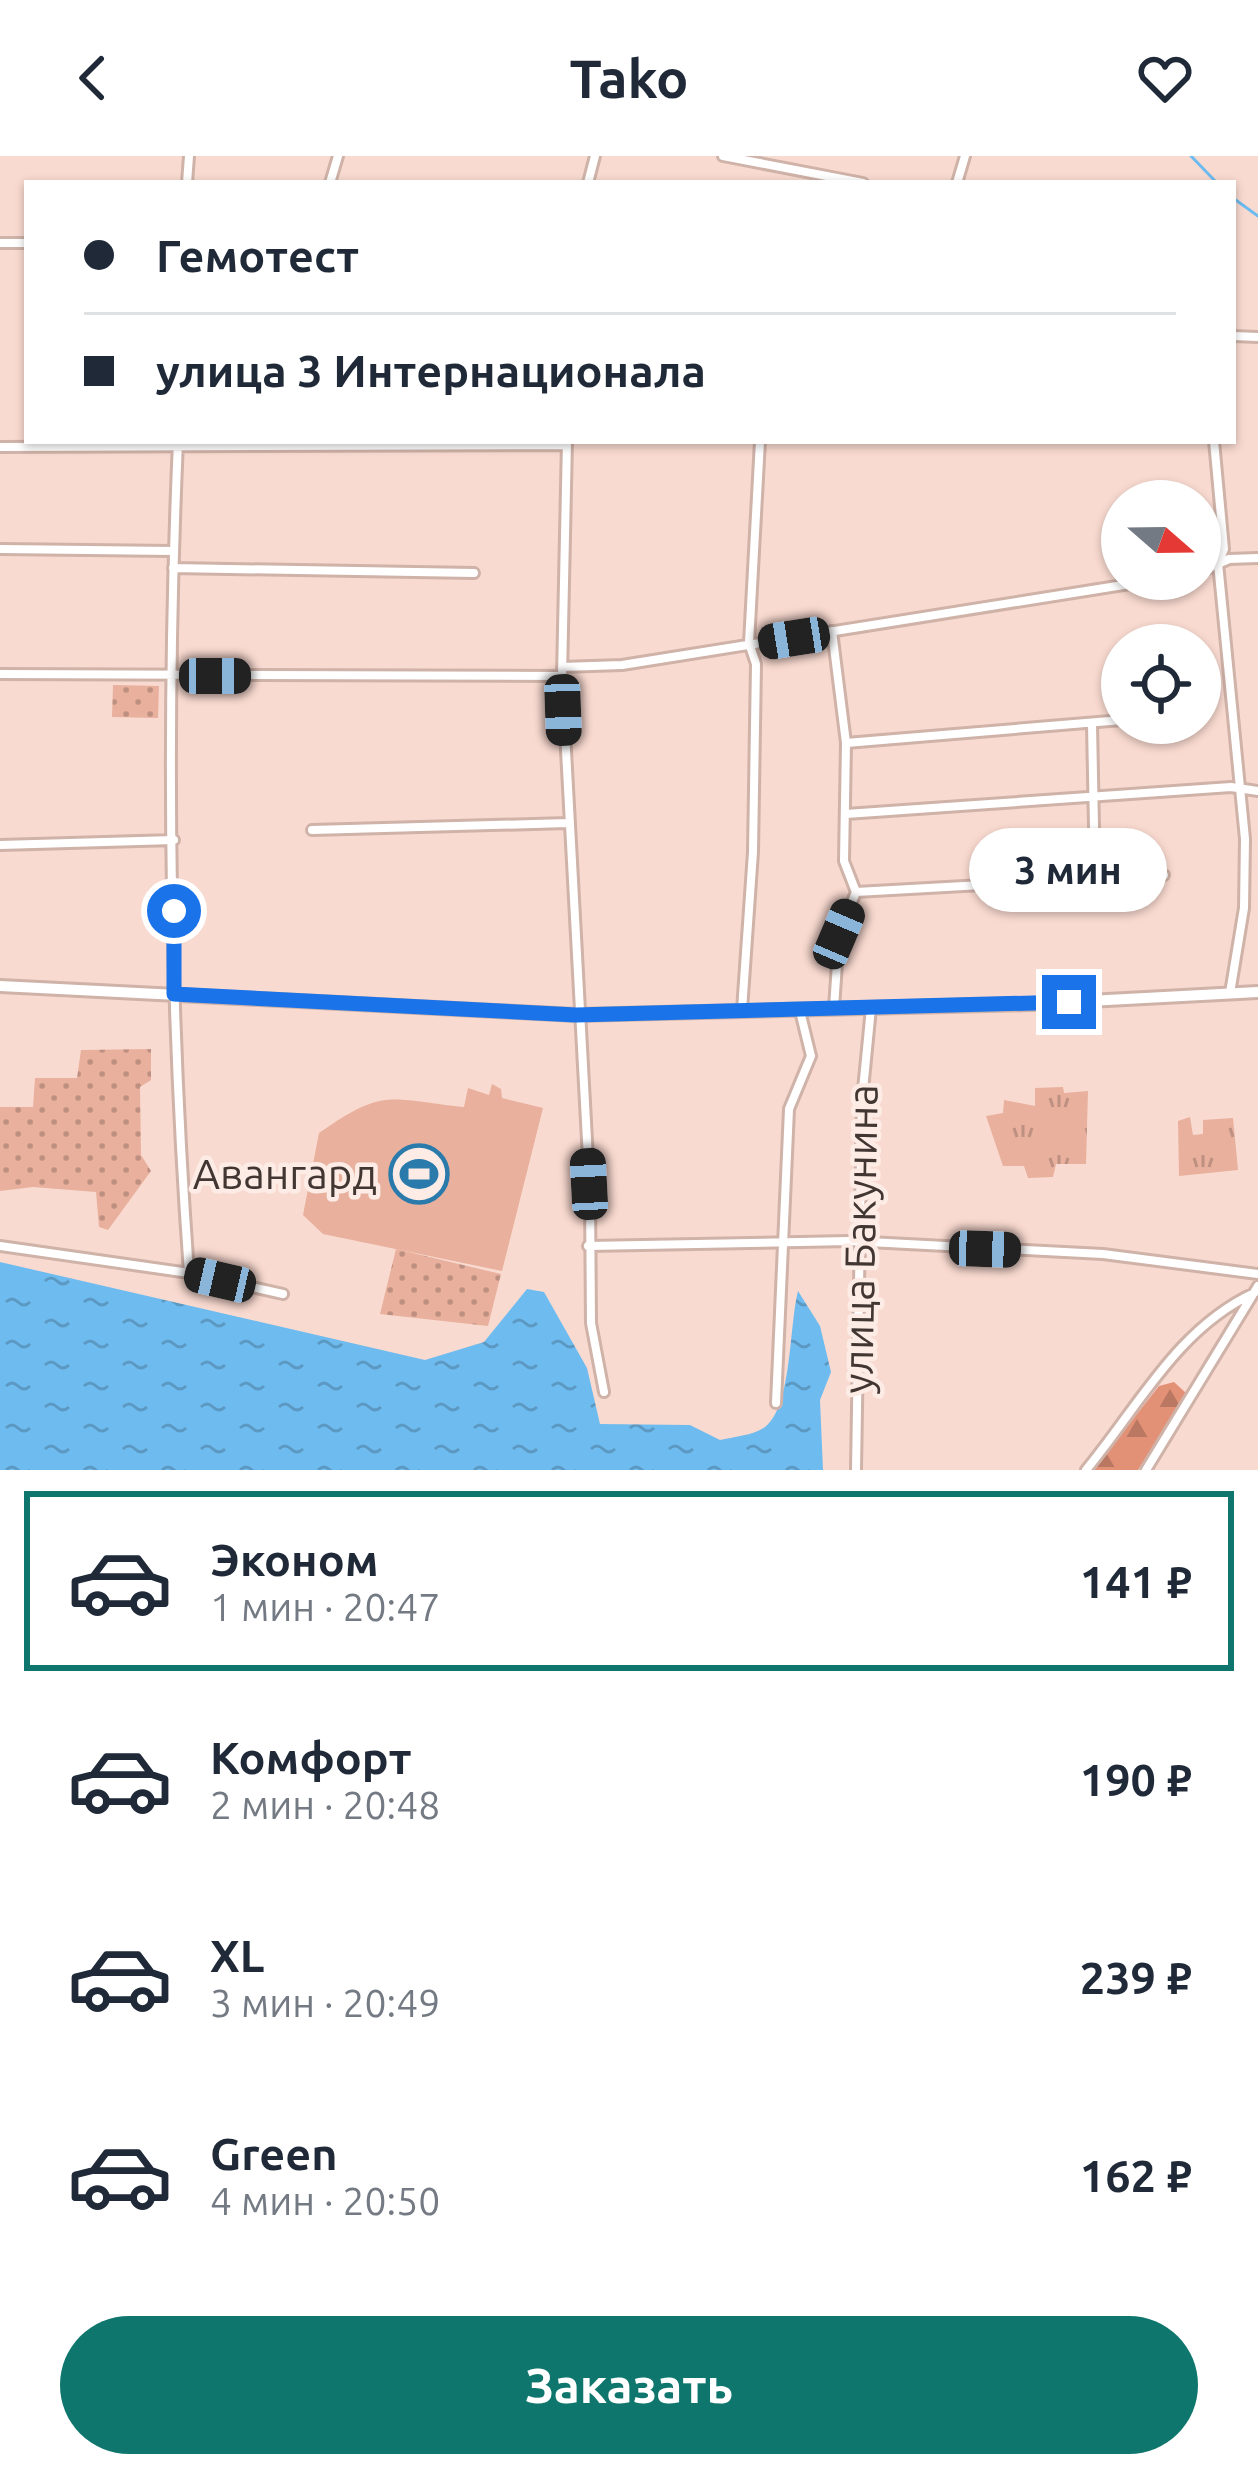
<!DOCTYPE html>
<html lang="ru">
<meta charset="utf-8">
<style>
:root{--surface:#fff;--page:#f2f2f3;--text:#1f2937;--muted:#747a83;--line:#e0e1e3;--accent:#0f766e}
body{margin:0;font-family:Ubuntu,sans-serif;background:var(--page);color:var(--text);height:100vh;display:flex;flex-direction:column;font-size:45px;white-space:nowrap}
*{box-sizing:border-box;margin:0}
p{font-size:39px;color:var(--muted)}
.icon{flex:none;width:66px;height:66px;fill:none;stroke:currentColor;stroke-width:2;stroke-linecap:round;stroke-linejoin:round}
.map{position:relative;height:1314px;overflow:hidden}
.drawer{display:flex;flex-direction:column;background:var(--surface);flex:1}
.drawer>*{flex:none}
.guide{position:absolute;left:24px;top:24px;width:1212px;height:264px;border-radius:0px;box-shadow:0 3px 9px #0004;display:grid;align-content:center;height:264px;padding:0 60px;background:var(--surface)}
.needle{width:78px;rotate:110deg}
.tools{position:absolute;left:1101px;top:324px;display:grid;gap:24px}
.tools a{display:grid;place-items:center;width:120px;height:120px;border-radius:50%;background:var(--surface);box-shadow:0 3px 9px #0004;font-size:60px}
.end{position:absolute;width:54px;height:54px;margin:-27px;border:15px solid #1a73e8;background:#fff;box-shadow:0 0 0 6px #fff}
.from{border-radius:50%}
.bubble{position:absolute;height:84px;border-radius:42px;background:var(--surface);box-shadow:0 3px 9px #0004;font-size:39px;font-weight:700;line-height:84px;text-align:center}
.car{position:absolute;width:36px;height:72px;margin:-36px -18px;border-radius:15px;box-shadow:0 0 9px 3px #0007;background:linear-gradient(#222 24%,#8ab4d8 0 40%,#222 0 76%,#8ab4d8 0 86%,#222 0)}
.guide b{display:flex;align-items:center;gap:42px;height:114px;font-size:45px}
.guide b+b{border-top:3px solid var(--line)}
.guide i{width:30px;height:30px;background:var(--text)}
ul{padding:21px 0 0;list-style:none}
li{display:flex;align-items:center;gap:36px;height:180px;margin:0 24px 18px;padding:0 36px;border:6px solid transparent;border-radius:0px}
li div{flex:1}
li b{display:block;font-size:45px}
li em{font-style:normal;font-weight:700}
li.selected{border-color:var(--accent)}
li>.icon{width:108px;height:108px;stroke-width:1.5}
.action{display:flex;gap:24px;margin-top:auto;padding:24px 60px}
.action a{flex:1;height:138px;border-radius:72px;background:var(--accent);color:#fff;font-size:48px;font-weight:700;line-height:138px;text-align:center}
header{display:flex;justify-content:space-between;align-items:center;height:156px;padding:0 60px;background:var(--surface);font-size:54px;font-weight:700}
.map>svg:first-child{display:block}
.grass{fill:url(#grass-tufts)}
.forest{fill:url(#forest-firs)}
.park{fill:url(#park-dots)}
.pitch{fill:#e8b09d}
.water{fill:url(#water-ripples)}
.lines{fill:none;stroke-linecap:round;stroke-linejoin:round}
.stream{stroke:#6ebbef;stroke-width:3}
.street-casing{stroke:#cfb2a8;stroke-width:14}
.secondary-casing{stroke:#cfb2a8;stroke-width:16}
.street{stroke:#fff;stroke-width:8}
.secondary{stroke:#fff;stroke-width:10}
.route{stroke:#1a73e8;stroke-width:15}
.labels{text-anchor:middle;stroke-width:9;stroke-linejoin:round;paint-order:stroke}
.poi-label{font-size:42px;fill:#423632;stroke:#fdebe5;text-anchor:end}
.street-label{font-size:42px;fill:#423632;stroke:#fdebe5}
</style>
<header><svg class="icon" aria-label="back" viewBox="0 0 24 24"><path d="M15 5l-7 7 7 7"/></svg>Tako<svg class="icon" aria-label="heart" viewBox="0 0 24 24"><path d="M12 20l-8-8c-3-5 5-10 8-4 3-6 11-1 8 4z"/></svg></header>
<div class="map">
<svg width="1258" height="1314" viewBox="0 0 1258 1314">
<defs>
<pattern id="grass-tufts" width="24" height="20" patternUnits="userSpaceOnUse" patternTransform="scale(3)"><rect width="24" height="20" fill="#e8b09d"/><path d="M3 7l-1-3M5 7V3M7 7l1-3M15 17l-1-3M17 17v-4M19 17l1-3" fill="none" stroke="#be9081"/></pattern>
<pattern id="forest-firs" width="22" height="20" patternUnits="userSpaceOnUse" patternTransform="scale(3)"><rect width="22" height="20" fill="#e39176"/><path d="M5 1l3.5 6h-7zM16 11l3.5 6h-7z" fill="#ba7761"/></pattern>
<pattern id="park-dots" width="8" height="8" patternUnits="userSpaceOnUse" patternTransform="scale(3)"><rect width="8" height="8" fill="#e8b09d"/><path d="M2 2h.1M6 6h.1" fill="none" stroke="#be9081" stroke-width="1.8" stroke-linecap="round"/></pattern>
<pattern id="water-ripples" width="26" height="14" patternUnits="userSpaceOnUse" patternTransform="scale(3)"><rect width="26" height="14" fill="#6ebbef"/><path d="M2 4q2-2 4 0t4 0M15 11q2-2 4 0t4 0" fill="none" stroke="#5c99c2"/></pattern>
</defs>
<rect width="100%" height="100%" fill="#f9dad0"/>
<path class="grass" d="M1063,931l1,6 24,-2 -2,73h-30l-3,13 -25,1 -4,-12h-21l-17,-50 17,-3 1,-13 31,6v-18z
M1190,961l3,18 10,-1v-14l30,-2 5,52 -59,6 -1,-55z"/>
<path class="forest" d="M1174,1226l12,11 -4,11 -44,66h-45l66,-84z"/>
<path class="park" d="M113,529l46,1 -1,32 -46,-1z
M151,893v31l-11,7 1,68 10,16 -43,59 -9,-3 -3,-35 -63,-5 -33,4v-84h33l2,-29h42l4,-28z
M396,1093l105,25 -13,52 -108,-12z"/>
<path class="pitch" d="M492,928l9,5 1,9 41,10 -41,163 -179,-37 -20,-19 16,-82c65,-46 70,-34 145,-26l4,-19 21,7z"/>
<path class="water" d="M0,1106l425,98 59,-18 43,-53 17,3 43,76 13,56 90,1 30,15c13,-3 34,-5 45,-13 27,-20 24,-101 33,-136l22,35 11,46 -11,28 3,70h-823z"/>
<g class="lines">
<path class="stream" d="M1191,0l26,27
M1233,42l25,18"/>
<g class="street-casing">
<path id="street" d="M723,0l140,27
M187,27l2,-27
M330,27l8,-27
M588,27l7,-27
M957,27l8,-27
M0,87h27
M1233,180l25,1
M178,285c-12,277 -9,556 11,832
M567,285l-5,235 28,520 1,127 13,69
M1214,285l10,108 -6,14 27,276 -1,69 -14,85
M0,291l567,-2
M0,393l173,2
M173,412l301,5
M1200,416l29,-13 29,-1
M832,475l14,112 -2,118 12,31 -17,42 -5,74
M562,511l60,-2 539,-86
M0,518l562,2
M1092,568l3,154
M846,587l276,-23
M846,658l385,-27 27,4
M312,674l256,-7
M0,689l174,-5
M856,736l308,-17
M742,854l11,-158 3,-188 -7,-21 11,-202
M0,1090l189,27 94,21
M588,1090l261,-5 254,13 155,20
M776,1247l13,-294 22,-53 -11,-45
M856,1314l6,-370 9,-92
M1086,1314c53,-64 91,-141 168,-177
M1146,1314l112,-184"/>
</g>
<g class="secondary-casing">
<path id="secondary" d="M0,830l576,29 456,-11 226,-12"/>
</g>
<use href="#street" class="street"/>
<use href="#secondary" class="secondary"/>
</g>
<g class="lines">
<path class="route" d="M174,755v83l402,21 493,-13"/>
</g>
<defs>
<g id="stadium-ring" transform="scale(3)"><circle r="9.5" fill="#fdebe5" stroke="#2a7bac" stroke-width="1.5"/><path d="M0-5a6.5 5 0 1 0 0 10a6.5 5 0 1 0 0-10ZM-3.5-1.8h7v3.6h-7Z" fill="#2a7bac"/></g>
</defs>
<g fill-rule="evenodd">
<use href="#stadium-ring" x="419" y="1018"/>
</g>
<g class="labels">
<g class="poi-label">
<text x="377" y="1033">Авангард</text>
</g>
<g class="street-label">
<text transform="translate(860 1083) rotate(-89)" y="15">улица Бакунина</text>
</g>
</g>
</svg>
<div class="tools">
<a><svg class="needle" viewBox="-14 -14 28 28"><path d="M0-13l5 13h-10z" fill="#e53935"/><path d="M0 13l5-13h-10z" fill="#747a83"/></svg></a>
<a><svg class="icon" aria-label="locate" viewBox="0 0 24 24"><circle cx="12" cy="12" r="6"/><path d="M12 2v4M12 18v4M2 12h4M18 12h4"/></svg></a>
</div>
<i class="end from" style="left:174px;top:755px"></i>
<i class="end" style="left:1069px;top:846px"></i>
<div class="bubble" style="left:969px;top:672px;width:198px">3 мин</div>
<i class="car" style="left:794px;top:482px;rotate:261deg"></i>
<i class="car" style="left:215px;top:520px;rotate:90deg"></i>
<i class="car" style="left:563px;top:554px;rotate:178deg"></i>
<i class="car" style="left:839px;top:778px;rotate:23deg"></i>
<i class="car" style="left:589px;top:1028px;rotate:357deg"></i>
<i class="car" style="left:985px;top:1093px;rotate:92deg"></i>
<i class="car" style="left:220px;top:1124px;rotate:283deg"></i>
<div class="guide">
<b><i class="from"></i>Гемотест</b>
<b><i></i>улица 3 Интернационала</b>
</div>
</div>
<section class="drawer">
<ul>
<li class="selected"><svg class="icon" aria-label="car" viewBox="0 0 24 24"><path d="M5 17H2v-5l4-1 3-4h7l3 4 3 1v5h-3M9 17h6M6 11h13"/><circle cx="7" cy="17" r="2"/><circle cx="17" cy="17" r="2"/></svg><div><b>Эконом</b><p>1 мин · 20:47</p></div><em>141 ₽</em></li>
<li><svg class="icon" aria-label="car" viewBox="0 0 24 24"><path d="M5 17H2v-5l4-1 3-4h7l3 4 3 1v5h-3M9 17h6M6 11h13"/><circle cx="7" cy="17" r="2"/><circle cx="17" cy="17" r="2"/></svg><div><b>Комфорт</b><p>2 мин · 20:48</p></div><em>190 ₽</em></li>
<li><svg class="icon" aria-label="car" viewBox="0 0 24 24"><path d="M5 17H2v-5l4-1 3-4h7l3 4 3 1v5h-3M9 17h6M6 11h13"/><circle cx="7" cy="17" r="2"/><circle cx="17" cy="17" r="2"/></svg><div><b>XL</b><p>3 мин · 20:49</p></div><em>239 ₽</em></li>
<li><svg class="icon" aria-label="car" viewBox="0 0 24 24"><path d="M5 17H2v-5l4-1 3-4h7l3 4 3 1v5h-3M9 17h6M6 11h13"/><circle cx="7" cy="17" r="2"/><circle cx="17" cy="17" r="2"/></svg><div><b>Green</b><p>4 мин · 20:50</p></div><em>162 ₽</em></li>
</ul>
<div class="action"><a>Заказать</a></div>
</section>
